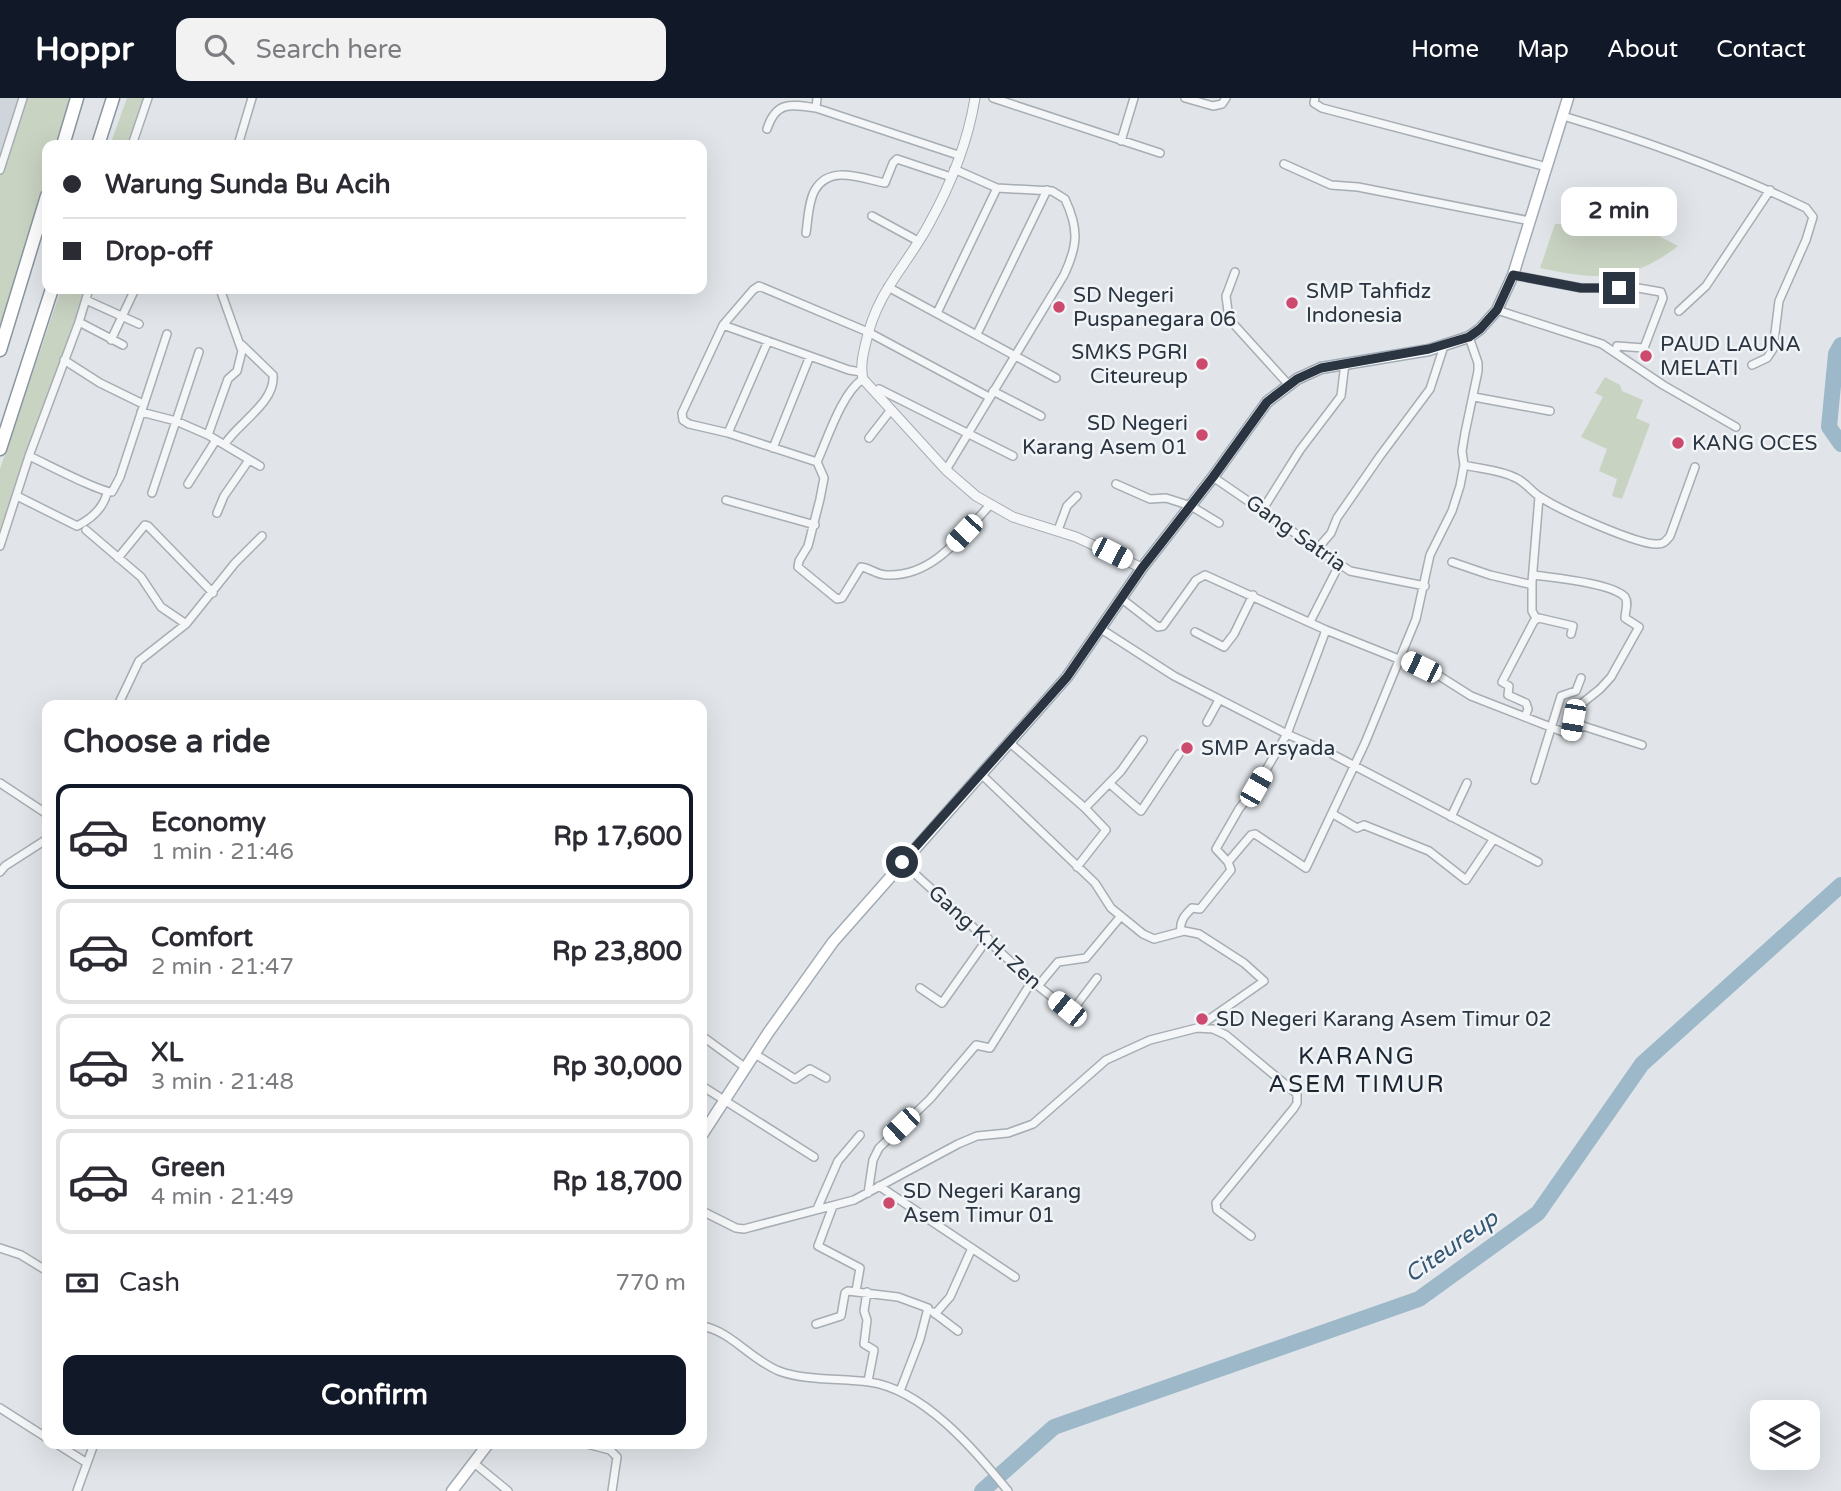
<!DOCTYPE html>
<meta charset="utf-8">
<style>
:root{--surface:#fff;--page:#f2f2f3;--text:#2b2b33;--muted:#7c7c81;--line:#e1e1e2;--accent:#111827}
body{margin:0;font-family:"Varela Round",sans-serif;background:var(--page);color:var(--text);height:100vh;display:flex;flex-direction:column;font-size:26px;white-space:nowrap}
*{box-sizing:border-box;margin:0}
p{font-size:23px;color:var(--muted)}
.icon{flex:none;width:38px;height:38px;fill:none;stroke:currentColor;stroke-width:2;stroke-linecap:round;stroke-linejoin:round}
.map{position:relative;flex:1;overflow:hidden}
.sheet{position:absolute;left:42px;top:602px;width:665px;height:749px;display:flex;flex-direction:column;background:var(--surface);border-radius:14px;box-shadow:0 7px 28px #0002}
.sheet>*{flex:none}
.guide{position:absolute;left:42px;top:42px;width:665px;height:154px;border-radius:14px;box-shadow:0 7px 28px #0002;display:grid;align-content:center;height:154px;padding:0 21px;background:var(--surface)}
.buttons{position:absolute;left:1750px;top:1302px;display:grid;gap:14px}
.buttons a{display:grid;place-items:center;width:70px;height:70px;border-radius:14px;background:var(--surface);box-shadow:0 7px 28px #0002;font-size:35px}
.end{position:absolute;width:32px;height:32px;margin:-16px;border:9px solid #2a3541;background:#fff;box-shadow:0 0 0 4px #fff}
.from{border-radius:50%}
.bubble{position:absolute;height:49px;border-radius:14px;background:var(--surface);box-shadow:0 7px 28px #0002;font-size:23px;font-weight:800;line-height:49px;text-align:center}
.car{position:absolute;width:21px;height:42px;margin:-21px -10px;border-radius:9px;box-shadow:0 0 5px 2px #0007;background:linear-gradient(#fff 24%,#345 0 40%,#fff 0 76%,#345 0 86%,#fff 0)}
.guide b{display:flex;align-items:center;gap:24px;height:66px;font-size:26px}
.guide b+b{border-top:2px solid var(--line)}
.guide i{width:18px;height:18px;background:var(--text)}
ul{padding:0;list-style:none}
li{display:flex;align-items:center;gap:21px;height:105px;margin:0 14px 10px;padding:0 7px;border:4px solid var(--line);border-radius:14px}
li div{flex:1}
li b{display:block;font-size:26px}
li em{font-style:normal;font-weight:800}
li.current{border-color:var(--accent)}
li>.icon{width:63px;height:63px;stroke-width:1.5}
h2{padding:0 21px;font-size:32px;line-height:84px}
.pay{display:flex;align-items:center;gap:18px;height:77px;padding:0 21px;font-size:26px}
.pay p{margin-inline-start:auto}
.button{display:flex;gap:14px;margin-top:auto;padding:14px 21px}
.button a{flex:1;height:80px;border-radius:14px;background:var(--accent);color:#fff;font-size:28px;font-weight:800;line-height:80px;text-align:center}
header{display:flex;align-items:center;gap:42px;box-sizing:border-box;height:98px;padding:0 35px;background:var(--accent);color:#fff}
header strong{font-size:33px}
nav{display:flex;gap:38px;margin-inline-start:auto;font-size:24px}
.search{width:490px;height:63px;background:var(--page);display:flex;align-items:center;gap:18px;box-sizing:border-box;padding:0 24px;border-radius:14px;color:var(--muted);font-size:26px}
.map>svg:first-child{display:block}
.built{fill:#cfd5db}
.green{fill:#c9d3c2}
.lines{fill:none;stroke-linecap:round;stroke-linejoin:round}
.river{stroke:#9db8c8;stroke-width:16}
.minor-casing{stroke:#a6adb3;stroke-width:10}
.tertiary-casing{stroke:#a6adb3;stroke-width:11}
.primary-casing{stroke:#a1abb5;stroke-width:13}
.motorway-casing{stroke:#8995a0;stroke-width:15}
.minor{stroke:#f4f6f8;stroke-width:7}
.tertiary{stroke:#f4f6f8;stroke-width:9}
.primary{stroke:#fff;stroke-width:10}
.motorway{stroke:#fff;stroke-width:12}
.route{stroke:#2a3541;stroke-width:9}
.poi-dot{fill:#cb4a6e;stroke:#f1f4f7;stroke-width:2.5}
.labels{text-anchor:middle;stroke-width:5;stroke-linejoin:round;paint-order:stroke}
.poi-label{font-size:21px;fill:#2a3541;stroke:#f1f4f7;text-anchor:start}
.street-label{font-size:21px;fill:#2a3541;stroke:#f1f4f7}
.water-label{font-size:23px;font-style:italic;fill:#355974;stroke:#f1f4f7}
.quarter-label{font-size:24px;letter-spacing:2px;fill:#1c2632;stroke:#f1f4f7}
</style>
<header>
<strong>Hoppr</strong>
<div class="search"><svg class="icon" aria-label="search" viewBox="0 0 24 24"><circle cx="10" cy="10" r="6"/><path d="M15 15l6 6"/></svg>Search here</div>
<nav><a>Home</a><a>Map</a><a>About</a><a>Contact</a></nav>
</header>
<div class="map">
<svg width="1841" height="1393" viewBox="0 0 1841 1393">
<rect width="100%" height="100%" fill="#e1e5e9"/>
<path class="built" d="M0,0h25l-25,92z"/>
<path class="green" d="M24,0h53l-14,47h-16v51l-47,155v-180z
M127,0h21l-16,47h-22z
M1555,126h39l57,8 27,14c-47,37 -82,34 -138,22z
M61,191h28l-89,256v-76z
M1605,279l15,8 2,6 21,9 -7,18 14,6 -28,75 -10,-3 5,-17 -18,-8 8,-22 -26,-12 22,-40 -8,-4z"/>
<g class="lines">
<path class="river" d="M1841,247l-5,9 -7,73 12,17
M982,1393l72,-64 365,-128 119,-86 104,-149 199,-179"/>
<g class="minor-casing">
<path id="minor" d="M993,0l167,55
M1185,0l28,8 9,-2 4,-6
M1315,0l-1,5 8,5 225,59
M816,10l142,47
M1563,18c84,25 164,54 243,92l7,9 -7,23 -27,61 -6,48 -6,9 -15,7
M767,31c9,-28 24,-25 49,-21l1,-10
M1121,43l13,-43
M132,47l16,-47
M238,47l14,-47
M1284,66l47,21 27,2 172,34
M954,71l43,19
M0,72l23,-72
M872,118l46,25
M806,135c2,-12 2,-31 9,-43 15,-26 48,-11 70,-7l8,-20 4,-4 54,18
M1235,174l-9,24 3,23 59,65
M1513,177l68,13h57l23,4 2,6 -19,50 -27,-2 -1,6
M888,189l168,91
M86,202l53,24
M1497,212l105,34 61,41 73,42
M1679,213l27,-25 64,-96
M937,215l60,-125 55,3 13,8c14,30 13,46 -1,76l-118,195
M79,224l44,23
M723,227l126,45 12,2
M977,236l70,-144
M111,242l24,-51
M64,262l36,23 43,21
M863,281c-21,13 -36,61 -46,83l-89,-29 -39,-9 -6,-4 -1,-7 41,-88 30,-35 6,-4 109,46 121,65
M879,291l134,67
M993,293l48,25
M1474,299l76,14
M141,314l35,9 32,14 52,31
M728,335l40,-92
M208,337l20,-56 9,-8 5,-20 -22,-62
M869,340l21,-27
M225,346c12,-20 51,-42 48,-69l-31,-30
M773,350l37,-92
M29,358c16,7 70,36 83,36l8,-15 47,-143
M817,364l7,16 -4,21 -12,47 -9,15 -1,6 39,32 5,-1 19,-31c9,1 16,8 26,8 46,2 74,-39 103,-70
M1464,367c17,4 37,5 52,13 11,5 16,15 26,20 18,12 96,47 115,46 7,0 9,-3 13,-8l25,-69
M1213,379l137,94 75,15
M188,386l28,-44
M1116,386l34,15 16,-1 25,8 28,17
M152,395l47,-141
M17,398l60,30c14,-7 26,-17 30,-33
M726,402l89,25
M1263,411l37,-59 41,-54 4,-33
M217,415l7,-17 25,-36
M86,432l55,47 20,30 25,17
M1058,432l9,-24 10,-10
M0,448l29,-90 50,-134 10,-33
M1318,450l13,-15 6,-15 43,-62 50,-67 14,-43
M118,460l27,-33 3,1 65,67
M1452,464l38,13 39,9 3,-2 7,-85
M1534,477c20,3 78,8 91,22 4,6 0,14 0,21l14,9 -28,50 -11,12 -25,20 -4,26
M1532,484v29l4,7
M1122,501l36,28 5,-1 33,-46 9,-5 121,55 75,30
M1310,524l29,-57
M1101,531l73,47 113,58 43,19 208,109
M1195,534l29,15 10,-13 19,-39
M1401,559l40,20 30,19 100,39 12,-9 59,19
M118,607l21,-44 47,-37 49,-61 27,-27
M1525,619l3,-8 -2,-6 -18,-8 1,-9 -7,-4 32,-61 5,-3 34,8 -2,8
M1207,624l12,-22
M1009,644l76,66 21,22 -29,37
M981,676l114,109 16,25 32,26 11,5 30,-8 15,3 45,29 20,18 -66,46
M1535,682l26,-84 15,-5 5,-13
M0,685l47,31
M1109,685l32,28 38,-57
M1085,710l36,-37 22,-31
M1333,716l24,14 7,-3 65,26 37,29 27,-40
M1451,719l16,-34
M902,764l130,119 35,28 5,1 3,-3 22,-29
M1228,764l23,-27 4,-1 51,34 59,-125 51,-124 14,-64 22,-44 8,-25 4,-21 -2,-14 3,-18 13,-62v-8l-9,-26
M0,774l5,-6 42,-27
M1181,834c-2,-11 4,-17 11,-24l8,1 31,-39 -3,-8 -12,-13 23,-40 17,-22 31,-53 39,-104
M1038,888l20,-24 28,-4 35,-42
M920,890l22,15 46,-65
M702,938l44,32
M755,956l40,25 15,-10 16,9
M702,988l112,71
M879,1088l136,91
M868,1095l5,-33 6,-12 51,-49 46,-54 14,3 42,-67
M833,1108l-15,40 42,22 -4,23
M817,1111l21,-48 22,-26
M702,1113l34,17 8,1 110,-29 104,-56 19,-8 31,-3 25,-9 73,-64 44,-20 47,-12 16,1 13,6 71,59v9l-3,5 -78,95 1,7 34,26
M0,1150l21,7 26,16
M867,1194l-3,19 3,9 -3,24 10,6 -6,31
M933,1214l25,19
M935,1216l15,-17 22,-49
M816,1226l25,-8 4,-23 3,-2 50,6 30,11 -8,31 -20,52
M702,1228c29,5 49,34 77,45 26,10 62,7 90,11 54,7 106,68 139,109
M0,1310l47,30
M57,1346l30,19
M587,1346l23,6 7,7 -5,34
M474,1365l34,28
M77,1393l17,-47"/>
</g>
<g class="tertiary-casing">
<path id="tertiary" d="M975,0c-7,43 -25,88 -46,126 -23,43 -52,67 -63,118 -3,13 -6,24 -3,37l83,91 30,26 37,21 63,20 66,31"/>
</g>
<g class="primary-casing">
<path id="primary" d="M702,1037l66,-102 65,-91 234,-265 75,-109 71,-91 54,-75 30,-23 24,-11 108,-18 40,-13 11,-8 17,-19 16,-35 55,-177
M452,1393l36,-47"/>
</g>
<g class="motorway-casing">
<path id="motorway" d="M63,47l14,-47
M98,47l15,-47
M0,252l47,-154
M0,351l52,-160"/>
</g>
<use href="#minor" class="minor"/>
<use href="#tertiary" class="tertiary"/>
<use href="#primary" class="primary"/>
<use href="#motorway" class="motorway"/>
</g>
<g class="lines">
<path class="route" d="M902,764l165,-185 75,-109 71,-91 54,-75 30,-23 24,-11 108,-19 40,-12 11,-8 17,-19 16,-35 68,13h38"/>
</g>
<g class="poi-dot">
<circle cx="1292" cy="205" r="7"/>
<circle cx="1059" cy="209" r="7"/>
<circle cx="1646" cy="258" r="7"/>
<circle cx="1202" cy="266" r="7"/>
<circle cx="1202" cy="337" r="7"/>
<circle cx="1678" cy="345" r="7"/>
<circle cx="1187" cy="650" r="7"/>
<circle cx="1202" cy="921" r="7"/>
<circle cx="889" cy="1105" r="7"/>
</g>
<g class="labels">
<g class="poi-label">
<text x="1306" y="200">SMP Tahfidz<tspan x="1306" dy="24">Indonesia</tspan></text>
<text x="1073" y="204">SD Negeri<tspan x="1073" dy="24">Puspanegara 06</tspan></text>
<text x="1660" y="253">PAUD LAUNA<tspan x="1660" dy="24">MELATI</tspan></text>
<text x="1188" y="261" text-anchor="end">SMKS PGRI<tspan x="1188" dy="24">Citeureup</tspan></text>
<text x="1188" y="332" text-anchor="end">SD Negeri<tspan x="1188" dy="24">Karang Asem 01</tspan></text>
<text x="1692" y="352">KANG OCES</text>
<text x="1201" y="657">SMP Arsyada</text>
<text x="1216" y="928">SD Negeri Karang Asem Timur 02</text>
<text x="903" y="1100">SD Negeri Karang<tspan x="903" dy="24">Asem Timur 01</tspan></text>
</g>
<g class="street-label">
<text transform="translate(1296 435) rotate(35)" y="7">Gang Satria</text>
<text transform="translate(985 839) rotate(42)" y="7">Gang K.H. Zen</text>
</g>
<g class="water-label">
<text transform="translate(1451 1148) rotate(-35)" y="8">Citeureup</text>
</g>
<g class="quarter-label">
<text x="1357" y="966">KARANG<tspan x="1357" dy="28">ASEM TIMUR</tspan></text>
</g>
</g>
</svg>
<div class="buttons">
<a><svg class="icon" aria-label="layers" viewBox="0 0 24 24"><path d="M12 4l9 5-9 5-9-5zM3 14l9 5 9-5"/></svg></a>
</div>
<i class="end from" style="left:902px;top:764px"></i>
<i class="end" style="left:1619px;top:190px"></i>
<div class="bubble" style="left:1561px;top:89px;width:116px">2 min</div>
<i class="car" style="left:964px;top:435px;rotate:223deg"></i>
<i class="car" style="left:1112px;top:455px;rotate:117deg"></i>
<i class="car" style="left:1421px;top:569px;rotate:296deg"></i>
<i class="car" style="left:1573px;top:622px;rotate:190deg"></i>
<i class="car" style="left:1256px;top:689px;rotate:30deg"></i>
<i class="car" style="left:1067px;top:911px;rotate:309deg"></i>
<i class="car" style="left:901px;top:1028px;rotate:226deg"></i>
<div class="guide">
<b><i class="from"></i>Warung Sunda Bu Acih</b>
<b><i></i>Drop-off</b>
</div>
<section class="sheet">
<h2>Choose a ride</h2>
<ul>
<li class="current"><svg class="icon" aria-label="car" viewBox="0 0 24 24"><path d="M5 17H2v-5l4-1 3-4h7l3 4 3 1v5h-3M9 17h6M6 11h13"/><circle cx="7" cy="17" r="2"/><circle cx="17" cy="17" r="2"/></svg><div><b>Economy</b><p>1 min · 21:46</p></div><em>Rp 17,600</em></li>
<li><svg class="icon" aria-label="car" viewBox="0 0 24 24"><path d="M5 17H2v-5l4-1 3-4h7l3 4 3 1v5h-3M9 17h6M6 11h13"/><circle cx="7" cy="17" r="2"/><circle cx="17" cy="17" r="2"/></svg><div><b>Comfort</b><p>2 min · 21:47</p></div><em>Rp 23,800</em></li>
<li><svg class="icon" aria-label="car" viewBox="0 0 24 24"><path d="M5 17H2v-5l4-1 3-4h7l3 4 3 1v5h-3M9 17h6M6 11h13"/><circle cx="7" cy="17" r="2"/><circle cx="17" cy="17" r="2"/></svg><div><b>XL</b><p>3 min · 21:48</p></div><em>Rp 30,000</em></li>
<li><svg class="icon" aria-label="car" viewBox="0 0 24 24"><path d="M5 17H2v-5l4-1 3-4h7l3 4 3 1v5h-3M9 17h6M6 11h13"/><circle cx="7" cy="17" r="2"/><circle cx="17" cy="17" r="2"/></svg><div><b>Green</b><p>4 min · 21:49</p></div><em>Rp 18,700</em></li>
</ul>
<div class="pay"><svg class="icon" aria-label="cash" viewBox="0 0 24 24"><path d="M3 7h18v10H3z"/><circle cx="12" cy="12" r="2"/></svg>Cash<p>770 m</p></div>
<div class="button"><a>Confirm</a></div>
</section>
</div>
